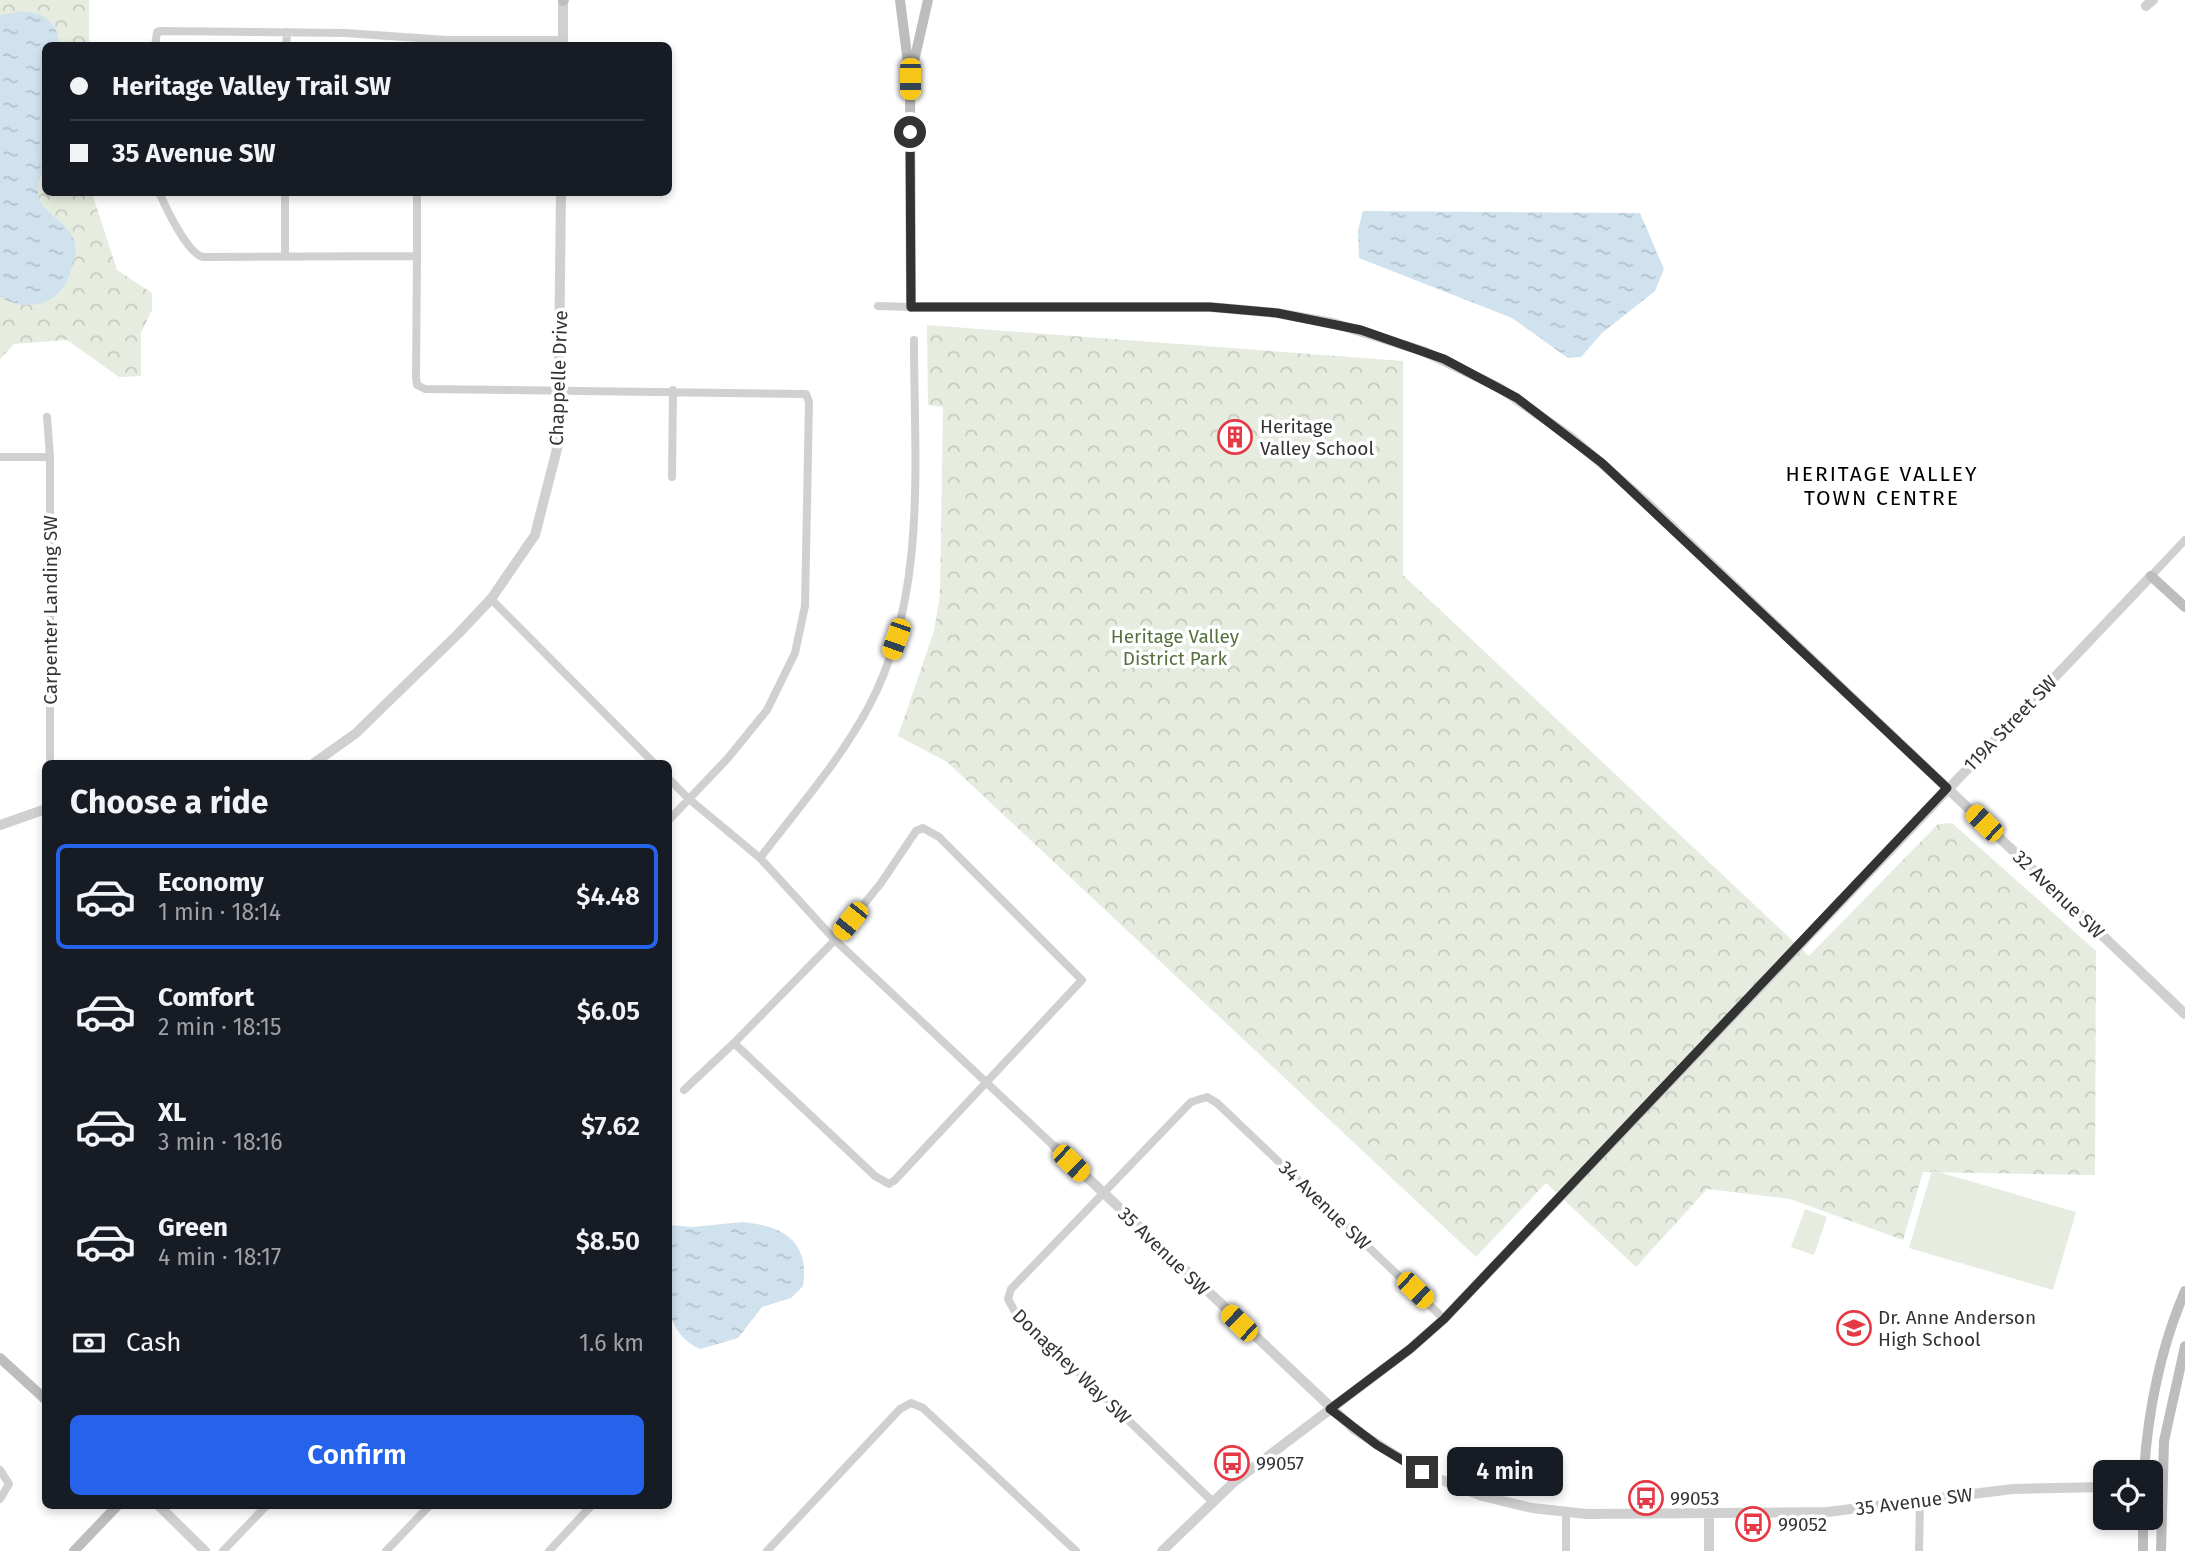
<!DOCTYPE html>
<meta charset="utf-8">
<style>
:root{--surface:#171b24;--page:#242831;--text:#f1f3f6;--muted:#9ea1a6;--line:#363941;--accent:#2563eb}
body{margin:0;font-family:"Fira Sans",sans-serif;background:var(--page);color:var(--text);height:100vh;display:flex;flex-direction:column;font-size:26px;white-space:nowrap}
*{box-sizing:border-box;margin:0}
p{font-size:23px;color:var(--muted)}
.icon{flex:none;width:38px;height:38px;fill:none;stroke:currentColor;stroke-width:2;stroke-linecap:round;stroke-linejoin:round}
.map{position:relative;flex:1;overflow:hidden}
.side{position:absolute;left:42px;top:760px;width:630px;height:749px;display:flex;flex-direction:column;background:var(--surface);border-radius:10px;box-shadow:0 4px 10px #0003}
.side>*{flex:none}
.guide{position:absolute;left:42px;top:42px;width:630px;height:154px;border-radius:10px;box-shadow:0 4px 10px #0003;display:grid;align-content:center;height:154px;padding:0 28px;background:var(--surface)}
.buttons{position:absolute;left:2093px;top:1460px;display:grid;gap:14px}
.buttons a{display:grid;place-items:center;width:70px;height:70px;border-radius:10px;background:var(--surface);box-shadow:0 4px 10px #0003;font-size:35px}
.end{position:absolute;width:32px;height:32px;margin:-16px;border:9px solid #333;background:#fff;box-shadow:0 0 0 4px #fff}
.from{border-radius:50%}
.bubble{position:absolute;height:49px;border-radius:10px;background:var(--surface);box-shadow:0 4px 10px #0003;font-size:23px;font-weight:600;line-height:49px;text-align:center}
.car{position:absolute;width:21px;height:42px;margin:-21px -10px;border-radius:9px;box-shadow:0 0 5px 2px #0007;background:linear-gradient(#f5c518 24%,#345 0 40%,#f5c518 0 76%,#345 0 86%,#f5c518 0)}
.guide b{display:flex;align-items:center;gap:24px;height:66px;font-size:26px}
.guide b+b{border-top:2px solid var(--line)}
.guide i{width:18px;height:18px;background:var(--text)}
ul{padding:0;list-style:none}
li{display:flex;align-items:center;gap:21px;height:105px;margin:0 14px 10px;padding:0 14px;border:4px solid transparent;border-radius:10px}
li div{flex:1}
li b{display:block;font-size:26px}
li em{font-style:normal;font-weight:600}
li.on{border-color:var(--accent)}
li>.icon{width:63px;height:63px;stroke-width:1.5}
h2{padding:0 28px;font-size:32px;line-height:84px}
.pay{display:flex;align-items:center;gap:18px;height:77px;padding:0 28px;font-size:26px}
.pay p{margin-inline-start:auto}
.action{display:flex;gap:14px;margin-top:auto;padding:14px 28px}
.action a{flex:1;height:80px;border-radius:10px;background:var(--accent);color:#fff;font-size:28px;font-weight:600;line-height:80px;text-align:center}
.map>svg:first-child{display:block}
.forest{fill:url(#forest-crowns)}
.garden{fill:#e6ecdf}
.water{fill:url(#water-ripples)}
.lines{fill:none;stroke-linecap:round;stroke-linejoin:round}
.minor{stroke:#d0d0d0;stroke-width:8}
.tertiary{stroke:#d0d0d0;stroke-width:10}
.secondary{stroke:#bdbdbd;stroke-width:10}
.route{stroke:#333;stroke-width:9}
.labels{text-anchor:middle;stroke-width:7;stroke-linejoin:round;paint-order:stroke}
.street-label{font-size:19px;fill:#333;stroke:#fff}
.poi-label{font-size:19px;fill:#333;stroke:#fff;text-anchor:start}
.park-label{font-size:19px;fill:#56703f;stroke:#fff}
.neighbourhood-label{font-size:21px;letter-spacing:2px;fill:#000;stroke:#fff}
</style>
<div class="map">
<svg width="2185" height="1551" viewBox="0 0 2185 1551">
<defs>
<pattern id="forest-crowns" width="20" height="18" patternUnits="userSpaceOnUse" patternTransform="scale(1.75)"><rect width="20" height="18" fill="#e6ecdf"/><path d="M2 6a3 3 0 1 1 6 0M12 15a3 3 0 1 1 6 0" fill="none" stroke="#c6cbc0"/></pattern>
<pattern id="water-ripples" width="26" height="14" patternUnits="userSpaceOnUse" patternTransform="scale(1.75)"><rect width="26" height="14" fill="#cfe2ee"/><path d="M2 4q2-2 4 0t4 0M15 11q2-2 4 0t4 0" fill="none" stroke="#b2c2cd"/></pattern>
</defs>
<rect width="100%" height="100%" fill="#fff"/>
<path class="forest" d="M0,0h89v45l-43,1v146l46,1 25,77 35,23v17l-11,23v43l-22,1 -52,-37 -53,4 -14,15z
M927,325l476,36v214l406,381 129,-132 14,-1 144,128 -1,224 -172,-3 -20,68 -113,-41 -83,-10 -71,78 -90,-84 -70,74 -529,-495 -49,-26 36,-105 6,-36 3,-188 -15,-2z"/>
<path class="garden" d="M1932,1170l144,42 -23,78 -144,-42z
M1805,1209l22,8 -13,38 -23,-8z"/>
<path class="water" d="M23,11c22,2 35,12 36,34l-13,1c0,12 -3,25 -2,37 1,24 7,56 1,80 -2,11 -9,19 -7,31 4,21 32,27 37,50 2,9 -1,18 -4,26 -9,34 -42,44 -71,27v-282z
M1363,211l277,2 24,56 -9,22 -53,42 -21,24 -13,1 -56,-40 -153,-60 -1,-28z
M743,1222c41,4 67,20 60,64l-12,12 -29,9 -24,31 -38,11c-46,-20 -32,-83 -31,-124l23,2z"/>
<g class="lines">
<path class="minor" d="M155,46l2,-14 4,-1 184,2 103,7h115
M286,46l1,-14
M159,192c7,16 28,61 44,65l214,-1v-64
M285,256v-64
M417,256l-1,121 1,8 8,4 381,5 3,8 -4,204 -10,47 -28,57 -39,48 -60,63
M878,306l33,1
M47,417l3,40
M0,457h50v306
M672,477l1,-87
M2151,576l34,-36
M491,599l163,164
M668,778l21,21 71,59 75,82 220,207
M923,828l16,9 143,143 -187,200 -6,4 -14,-8 -141,-133 101,-103 46,-57 35,-52z
M760,858c37,-49 80,-97 109,-152 59,-111 45,-245 45,-366
M684,1090l50,-47
M0,1470l9,14 -9,15
M1212,1501l-198,-191 -6,-11 3,-10 180,-187 16,-5 10,6 227,216
M1566,1513v38
M223,1551l44,-46
M386,1551l44,-46
M549,1551l43,-46
M767,1551l133,-142 11,-6 12,5 153,143
M1919,1551l1,-48"/>
<path class="tertiary" d="M2146,6l7,-6
M563,46v-46
M911,307h299l67,6 56,10 90,28 77,37 72,50 74,64 539,512
M314,763l41,-29 103,-100 33,-35 44,-64 23,-90 3,-253
M0,825l46,-16
M1055,1147l300,283 67,42 60,24 50,12 55,6 240,-2 186,-23 92,-2
M158,1505l47,46
M1709,1513v38
M1162,1551l72,-69 176,-133 34,-30 707,-743"/>
<path class="secondary" d="M900,0l10,79 1,228
M563,1l1,-1
M912,70l16,-70
M2151,576l34,31
M0,1358l46,42
M2144,1472c4,-61 17,-125 41,-181
M74,1551l44,-46
M2143,1551v-34
M2161,1551l3,-110 21,-95"/>
</g>
<g class="lines">
<path class="route" d="M910,132l1,175h299l67,6 84,17 83,29 73,39 85,65 345,325 -503,531 -34,30 -80,60 47,36 45,27"/>
</g>
<defs>
<g id="building-ring" transform="scale(1.75)"><circle r="9.5" fill="#fff" stroke="#e63946" stroke-width="1.5"/><path d="M-4-6H4V6H1V3H-1V6H-4ZM-2.5-4.3h1.7v1.8h-1.7ZM.8-4.3h1.7v1.8H.8ZM-2.5-1h1.7V.8h-1.7ZM.8-1h1.7V.8H.8Z" fill="#e63946"/></g>
<g id="school-ring" transform="scale(1.75)"><circle r="9.5" fill="#fff" stroke="#e63946" stroke-width="1.5"/><path d="M0-5L7-2L0 1L-7-2ZM-4 1L0 2.5L4 1V4Q0 6-4 4Z" fill="#e63946"/></g>
<g id="bus-ring" transform="scale(1.75)"><circle r="9.5" fill="#fff" stroke="#e63946" stroke-width="1.5"/><path d="M-5-6H5V4H4V6H2V4H-2V6H-4V4H-5ZM-3.5-4V0h7V-4ZM-3.5 1.2v1.5H-2V1.2ZM2 1.2v1.5H3.5V1.2Z" fill="#e63946"/></g>
</defs>
<g fill-rule="evenodd">
<use href="#building-ring" x="1235" y="437"/>
<use href="#school-ring" x="1854" y="1328"/>
<use href="#bus-ring" x="1232" y="1463"/>
<use href="#bus-ring" x="1646" y="1498"/>
<use href="#bus-ring" x="1753" y="1524"/>
</g>
<g class="labels">
<g class="street-label">
<text transform="translate(558 378) rotate(-88)" y="7">Chappelle Drive</text>
<text transform="translate(50 610) rotate(-90)" y="7">Carpenter Landing SW</text>
<text transform="translate(2010 723) rotate(-46)" y="7">119A Street SW</text>
<text transform="translate(2059 894) rotate(44)" y="7">32 Avenue SW</text>
<text transform="translate(1325 1205) rotate(44)" y="7">34 Avenue SW</text>
<text transform="translate(1164 1251) rotate(44)" y="7">35 Avenue SW</text>
<text transform="translate(1072 1366) rotate(44)" y="7">Donaghey Way SW</text>
<text transform="translate(1914 1501) rotate(-7)" y="7">35 Avenue SW</text>
</g>
<g class="poi-label">
<text x="1260" y="433">Heritage<tspan x="1260" dy="22">Valley School</tspan></text>
<text x="1878" y="1324">Dr. Anne Anderson<tspan x="1878" dy="22">High School</tspan></text>
<text x="1256" y="1470">99057</text>
<text x="1670" y="1505">99053</text>
<text x="1778" y="1531">99052</text>
</g>
<g class="park-label">
<text x="1175" y="643">Heritage Valley<tspan x="1175" dy="22">District Park</tspan></text>
</g>
<g class="neighbourhood-label">
<text x="1882" y="481">HERITAGE VALLEY<tspan x="1882" dy="24">TOWN CENTRE</tspan></text>
</g>
</g>
</svg>
<div class="buttons">
<a><svg class="icon" aria-label="locate" viewBox="0 0 24 24"><circle cx="12" cy="12" r="6"/><path d="M12 2v4M12 18v4M2 12h4M18 12h4"/></svg></a>
</div>
<i class="end from" style="left:910px;top:132px"></i>
<i class="end" style="left:1422px;top:1472px"></i>
<div class="bubble" style="left:1447px;top:1447px;width:116px">4 min</div>
<i class="car" style="left:910px;top:79px;rotate:180deg"></i>
<i class="car" style="left:896px;top:639px;rotate:199deg"></i>
<i class="car" style="left:1984px;top:823px;rotate:314deg"></i>
<i class="car" style="left:850px;top:921px;rotate:219deg"></i>
<i class="car" style="left:1071px;top:1163px;rotate:134deg"></i>
<i class="car" style="left:1415px;top:1290px;rotate:134deg"></i>
<i class="car" style="left:1239px;top:1323px;rotate:314deg"></i>
<div class="guide">
<b><i class="from"></i>Heritage Valley Trail SW</b>
<b><i></i>35 Avenue SW</b>
</div>
<section class="side">
<h2>Choose a ride</h2>
<ul>
<li class="on"><svg class="icon" aria-label="car" viewBox="0 0 24 24"><path d="M5 17H2v-5l4-1 3-4h7l3 4 3 1v5h-3M9 17h6M6 11h13"/><circle cx="7" cy="17" r="2"/><circle cx="17" cy="17" r="2"/></svg><div><b>Economy</b><p>1 min · 18:14</p></div><em>$4.48</em></li>
<li><svg class="icon" aria-label="car" viewBox="0 0 24 24"><path d="M5 17H2v-5l4-1 3-4h7l3 4 3 1v5h-3M9 17h6M6 11h13"/><circle cx="7" cy="17" r="2"/><circle cx="17" cy="17" r="2"/></svg><div><b>Comfort</b><p>2 min · 18:15</p></div><em>$6.05</em></li>
<li><svg class="icon" aria-label="car" viewBox="0 0 24 24"><path d="M5 17H2v-5l4-1 3-4h7l3 4 3 1v5h-3M9 17h6M6 11h13"/><circle cx="7" cy="17" r="2"/><circle cx="17" cy="17" r="2"/></svg><div><b>XL</b><p>3 min · 18:16</p></div><em>$7.62</em></li>
<li><svg class="icon" aria-label="car" viewBox="0 0 24 24"><path d="M5 17H2v-5l4-1 3-4h7l3 4 3 1v5h-3M9 17h6M6 11h13"/><circle cx="7" cy="17" r="2"/><circle cx="17" cy="17" r="2"/></svg><div><b>Green</b><p>4 min · 18:17</p></div><em>$8.50</em></li>
</ul>
<div class="pay"><svg class="icon" aria-label="cash" viewBox="0 0 24 24"><path d="M3 7h18v10H3z"/><circle cx="12" cy="12" r="2"/></svg>Cash<p>1.6 km</p></div>
<div class="action"><a>Confirm</a></div>
</section>
</div>
